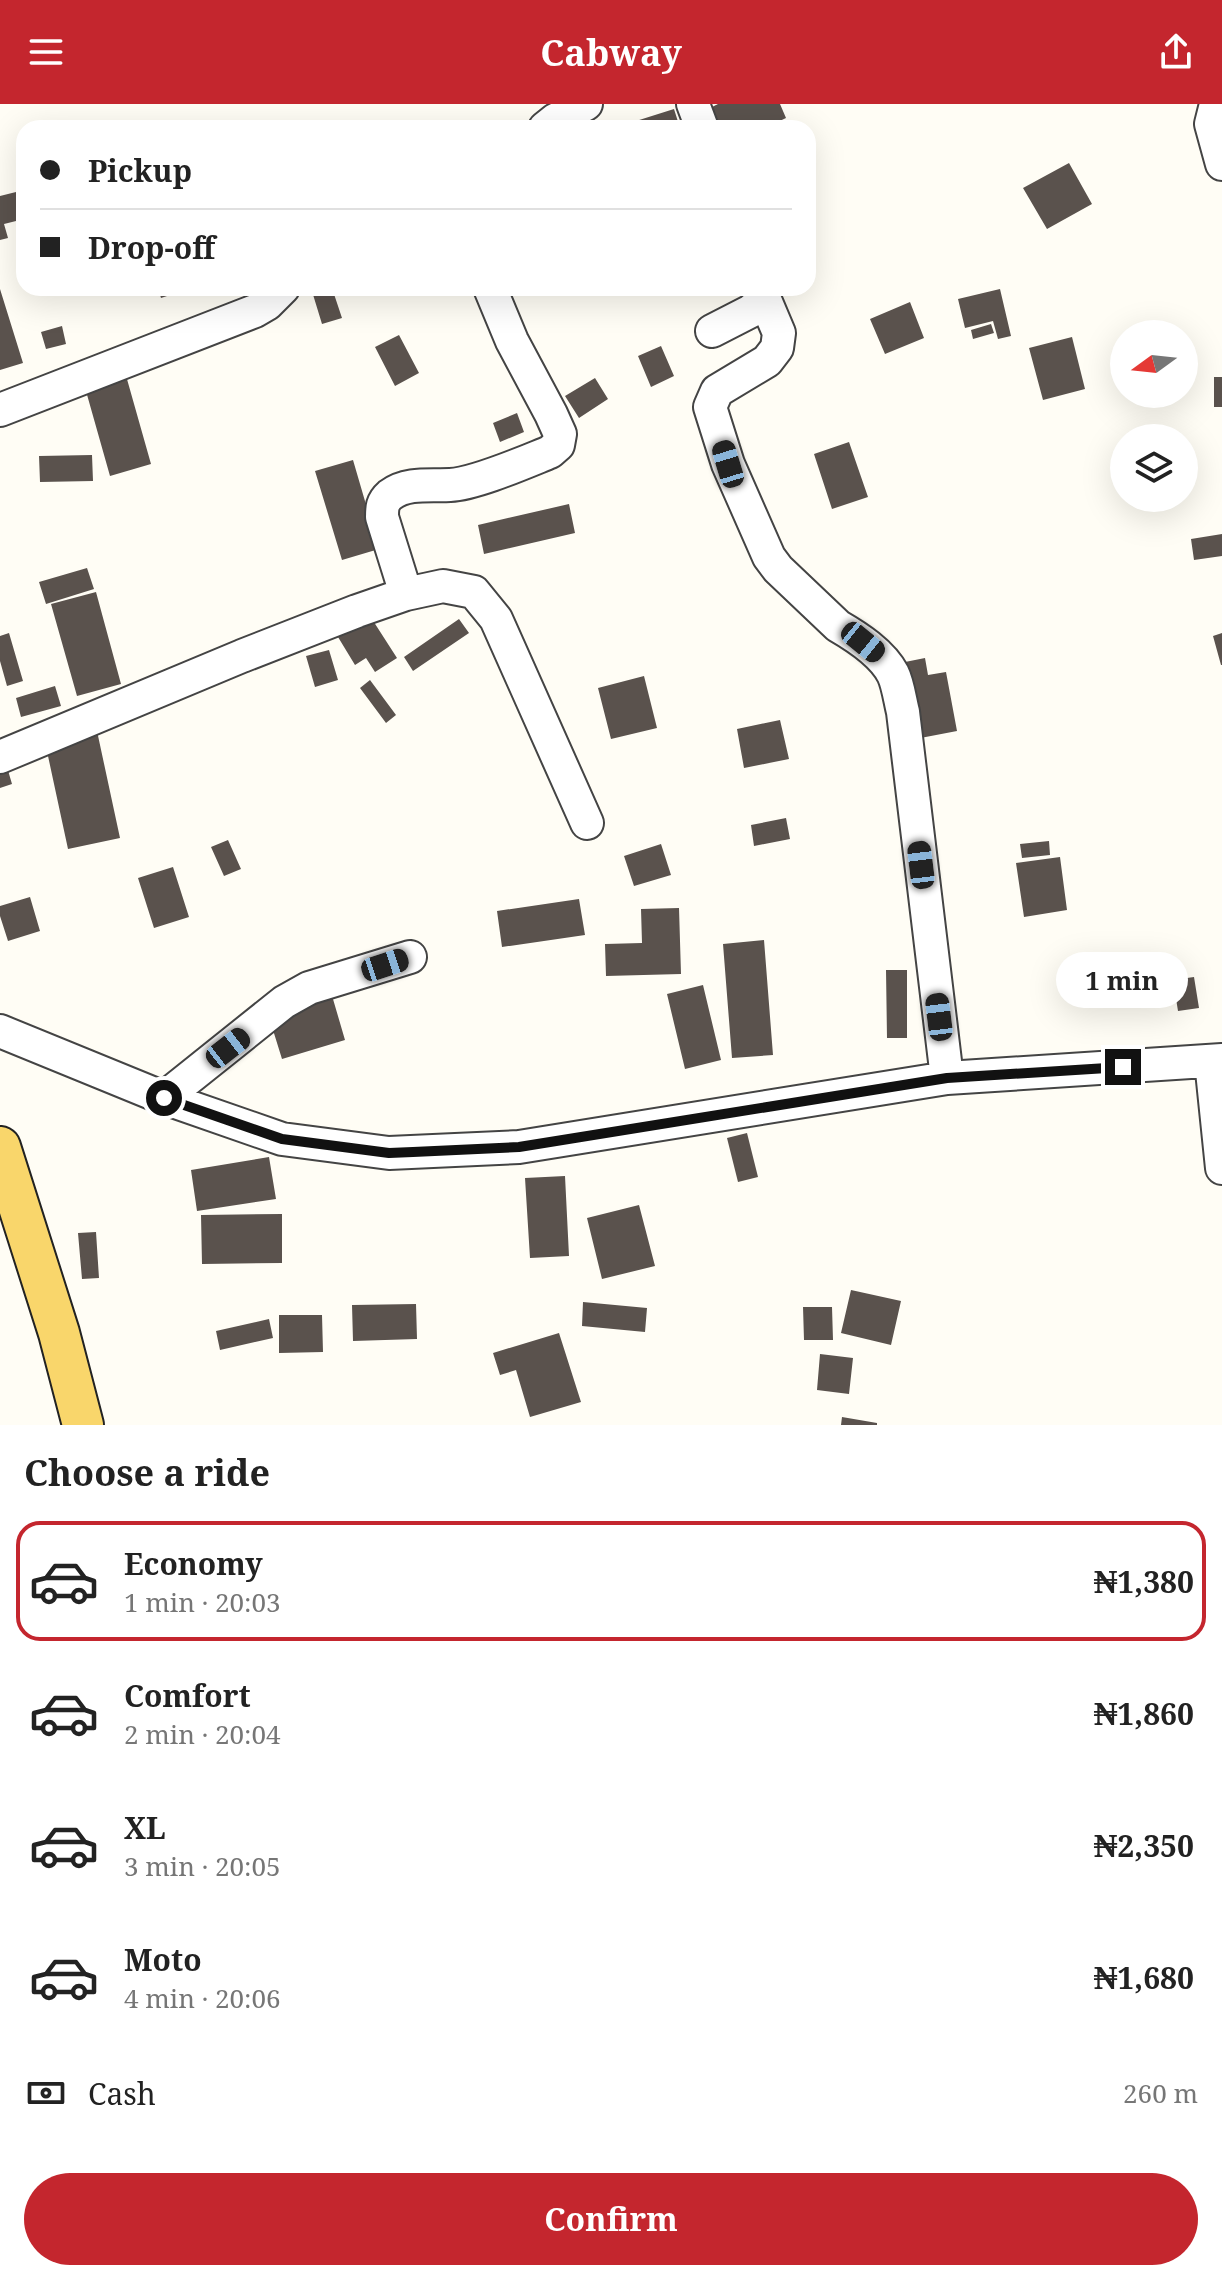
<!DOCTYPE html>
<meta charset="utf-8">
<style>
:root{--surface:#fff;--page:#f2f2f2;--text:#222;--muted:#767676;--line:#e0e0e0;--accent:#c4262e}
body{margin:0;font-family:"Noto Serif",serif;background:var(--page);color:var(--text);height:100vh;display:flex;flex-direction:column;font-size:30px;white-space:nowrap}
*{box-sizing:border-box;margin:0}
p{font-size:26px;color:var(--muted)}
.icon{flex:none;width:44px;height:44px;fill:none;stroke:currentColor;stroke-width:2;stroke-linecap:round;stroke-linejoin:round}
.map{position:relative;height:1321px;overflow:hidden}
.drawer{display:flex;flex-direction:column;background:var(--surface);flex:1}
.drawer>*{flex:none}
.top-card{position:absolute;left:16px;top:16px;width:800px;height:176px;border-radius:24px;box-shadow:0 8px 32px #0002;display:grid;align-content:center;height:176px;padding:0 24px;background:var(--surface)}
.needle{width:52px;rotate:255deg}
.controls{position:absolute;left:1110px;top:216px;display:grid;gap:16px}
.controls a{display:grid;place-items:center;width:88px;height:88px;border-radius:50%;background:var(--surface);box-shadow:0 8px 32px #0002;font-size:40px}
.end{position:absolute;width:36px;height:36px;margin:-18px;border:10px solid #111;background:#fff;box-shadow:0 0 0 4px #fff}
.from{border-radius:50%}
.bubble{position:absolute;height:56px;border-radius:28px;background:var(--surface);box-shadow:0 8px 32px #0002;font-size:26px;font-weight:700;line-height:56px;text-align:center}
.car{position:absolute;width:24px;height:48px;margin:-24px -12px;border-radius:10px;box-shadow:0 0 6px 2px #0007;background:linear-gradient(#222 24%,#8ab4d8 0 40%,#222 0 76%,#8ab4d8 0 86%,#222 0)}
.top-card b{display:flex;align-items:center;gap:28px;height:76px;font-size:30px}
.top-card b+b{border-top:2px solid var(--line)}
.top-card i{width:20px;height:20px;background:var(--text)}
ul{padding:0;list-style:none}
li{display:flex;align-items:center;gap:24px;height:120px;margin:0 16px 12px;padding:0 8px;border:4px solid transparent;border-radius:24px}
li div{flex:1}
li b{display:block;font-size:30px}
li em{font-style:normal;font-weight:700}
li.current{border-color:var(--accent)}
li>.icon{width:72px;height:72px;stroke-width:1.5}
h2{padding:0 24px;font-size:36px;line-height:96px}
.pay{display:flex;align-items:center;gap:20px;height:88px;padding:0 24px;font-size:30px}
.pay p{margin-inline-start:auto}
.primary-button{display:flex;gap:16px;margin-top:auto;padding:16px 24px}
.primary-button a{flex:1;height:92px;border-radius:48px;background:var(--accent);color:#fff;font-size:32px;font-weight:700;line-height:92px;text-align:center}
header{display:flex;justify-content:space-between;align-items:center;height:104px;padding:0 24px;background:var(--accent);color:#fff;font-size:36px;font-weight:700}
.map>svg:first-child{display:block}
.building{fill:#5a524d}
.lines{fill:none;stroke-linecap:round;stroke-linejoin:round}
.minor-casing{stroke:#444;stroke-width:36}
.major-casing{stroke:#222;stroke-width:44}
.minor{stroke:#fff;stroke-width:32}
.major{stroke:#f9d66b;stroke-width:40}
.route{stroke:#111;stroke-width:10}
</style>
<header><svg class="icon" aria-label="menu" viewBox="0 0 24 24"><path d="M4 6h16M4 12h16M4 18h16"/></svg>Cabway<svg class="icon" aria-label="share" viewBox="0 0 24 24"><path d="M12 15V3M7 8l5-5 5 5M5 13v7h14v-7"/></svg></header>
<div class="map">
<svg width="1222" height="1321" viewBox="0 0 1222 1321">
<rect width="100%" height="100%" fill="#fffdf5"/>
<path class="building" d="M718,0h62l6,14 -21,10h-48l-9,-19z
M674,5l6,19h-63v-1z
M1069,59l23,41 -45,25 -24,-41z
M24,86v29l-20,5 4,14 -8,2v-44z
M158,184h30v1l-27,9z
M311,184h21l10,30 -20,6z
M0,185l23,74 -23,7z
M1000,185l11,47 -13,3 -5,-18 -28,7 -7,-29z
M910,198l14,36 -39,16 -15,-35z
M991,220l3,9 -21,6 -2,-9z
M62,222l4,18 -20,5 -5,-17z
M399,231l20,38 -24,13 -20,-39z
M1072,233l13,52 -42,11 -14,-52z
M661,242l13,30 -23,11 -13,-31z
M123,261l28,99 -41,12 -28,-99z
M1214,273h8v30h-8z
M595,274l13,21 -29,19 -14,-22z
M517,309l7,19 -24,10 -7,-19z
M849,338l19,55 -36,12 -18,-55z
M92,351l1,26 -53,1 -1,-26z
M353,356l26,89 -37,11 -27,-89z
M569,400l6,29 -91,21 -6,-29z
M1222,430v22l-28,4 -3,-21z
M87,464l7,21 -48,15 -7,-22z
M96,488l25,92 -44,12 -26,-92z
M370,512l27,42 -22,14 -9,-14 -11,7 -17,-28z
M459,515l10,14 -56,38 -9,-14z
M9,529l14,48 -16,5 -7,-25v-25z
M1222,529v32h-1l-8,-29z
M329,546l9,30 -23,7 -9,-31z
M925,554l3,17 18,-3 11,59 -47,9 -15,-76z
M644,572l13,52 -46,11 -13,-51z
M370,576l26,35 -10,8 -26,-35z
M55,582l6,20 -40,11 -5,-19z
M780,616l9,39 -45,9 -7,-39z
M97,627l23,107 -52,11 -23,-107z
M7,663l5,17 -12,4v-18z
M786,714l4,21 -36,7 -3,-21z
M228,736l13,29 -17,7 -13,-29z
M1049,737l1,14 -28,3 -2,-14z
M661,740l10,31 -37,11 -10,-30z
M1060,753l7,53 -43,7 -8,-54z
M173,763l16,50 -35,11 -16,-50z
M30,793l10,34 -32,10 -8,-25v-10z
M579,795l6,36 -83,12 -5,-36z
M679,804l2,66 -75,2 -1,-32 37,-1 -1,-34z
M764,836l9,115 -41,3 -9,-114z
M886,866h21v68h-20z
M1194,873l5,31 -21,3 -5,-31z
M328,878l17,58 -63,19 -18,-58z
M703,881l18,75 -36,9 -18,-75z
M747,1029l11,44 -20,5 -11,-44z
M269,1053l7,42 -79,12 -6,-41z
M565,1072l4,80 -39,2 -5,-80z
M639,1101l16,61 -53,13 -15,-61z
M282,1110v49l-80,1 -1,-49z
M96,1128l3,46 -17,1 -4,-46z
M851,1186l50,11 -10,44 -50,-12z
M583,1198l64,6 -2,24 -63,-6z
M416,1200l1,35 -64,2 -1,-36z
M803,1203h29l1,33h-29z
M279,1211h43l1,37 -44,1z
M269,1215l4,19 -53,12 -4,-19z
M559,1229l22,69 -51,15 -14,-47 -16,5 -7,-22z
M820,1250l33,4 -4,36 -32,-4z
M842,1313l35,6v2h-36z"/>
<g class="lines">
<g class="minor-casing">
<path id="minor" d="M693,0l9,24
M1216,0l-5,20 11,40
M545,24l10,-8 31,-16
M760,184l19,45 -2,15 -10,13 -50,30 -7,16 18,57 41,93 9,12 60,57c19,11 44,27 55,48 5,10 7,26 10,38l44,366
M712,227l39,-20 12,-11
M0,306l255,-99 12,-7 16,-16
M406,490l-24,-77c0,-9 0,-15 8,-22 17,-13 41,-9 60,-10 25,-1 75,-23 100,-33l8,-7 2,-11 -9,-20 -39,-73 -22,-53
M0,653l242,-101 115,-45 49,-17 37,-8 31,6 22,27 91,204
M0,927l164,67 118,41 107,14 130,-6 428,-69 275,-18
M1211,957l11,107
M164,994l120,-96 25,-14 101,-31"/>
</g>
<g class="major-casing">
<path id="major" d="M0,1043l59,186 24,92"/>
</g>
<use href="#minor" class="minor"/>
<use href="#major" class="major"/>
</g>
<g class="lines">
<path class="route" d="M164,994l118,41 107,14 24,-1 106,-5 428,-69 176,-11"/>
</g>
</svg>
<div class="controls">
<a><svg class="needle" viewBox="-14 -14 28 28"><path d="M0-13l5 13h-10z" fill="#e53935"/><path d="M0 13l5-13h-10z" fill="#767676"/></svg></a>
<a><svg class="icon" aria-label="layers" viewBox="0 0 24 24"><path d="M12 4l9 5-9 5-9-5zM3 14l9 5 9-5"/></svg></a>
</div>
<i class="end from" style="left:164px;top:994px"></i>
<i class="end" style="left:1123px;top:963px"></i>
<div class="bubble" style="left:1056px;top:848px;width:132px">1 min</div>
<i class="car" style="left:728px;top:360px;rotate:343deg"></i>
<i class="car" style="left:863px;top:538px;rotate:129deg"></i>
<i class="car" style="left:921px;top:761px;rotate:353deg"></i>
<i class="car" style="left:385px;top:861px;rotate:72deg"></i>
<i class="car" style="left:939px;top:913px;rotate:353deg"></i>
<i class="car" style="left:228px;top:944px;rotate:52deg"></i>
<div class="top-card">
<b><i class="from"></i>Pickup</b>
<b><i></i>Drop-off</b>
</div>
</div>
<section class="drawer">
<h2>Choose a ride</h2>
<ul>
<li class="current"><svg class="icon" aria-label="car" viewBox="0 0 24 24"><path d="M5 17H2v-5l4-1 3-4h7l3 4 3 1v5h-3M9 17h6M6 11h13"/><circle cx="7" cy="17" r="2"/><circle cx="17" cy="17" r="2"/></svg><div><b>Economy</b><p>1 min · 20:03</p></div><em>₦1,380</em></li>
<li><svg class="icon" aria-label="car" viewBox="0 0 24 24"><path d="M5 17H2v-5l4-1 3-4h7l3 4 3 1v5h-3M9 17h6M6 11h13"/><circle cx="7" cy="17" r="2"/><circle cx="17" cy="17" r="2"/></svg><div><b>Comfort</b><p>2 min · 20:04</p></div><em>₦1,860</em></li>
<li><svg class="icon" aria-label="car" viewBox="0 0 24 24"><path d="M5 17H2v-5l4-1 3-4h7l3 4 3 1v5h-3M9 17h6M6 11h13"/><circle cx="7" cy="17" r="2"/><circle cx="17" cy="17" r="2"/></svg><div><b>XL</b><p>3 min · 20:05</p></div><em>₦2,350</em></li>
<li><svg class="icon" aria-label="car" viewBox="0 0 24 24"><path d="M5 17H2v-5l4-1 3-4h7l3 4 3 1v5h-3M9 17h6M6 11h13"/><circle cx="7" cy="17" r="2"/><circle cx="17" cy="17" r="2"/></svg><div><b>Moto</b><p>4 min · 20:06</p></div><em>₦1,680</em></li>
</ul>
<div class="pay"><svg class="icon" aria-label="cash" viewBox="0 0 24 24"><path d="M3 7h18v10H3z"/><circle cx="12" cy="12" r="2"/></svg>Cash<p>260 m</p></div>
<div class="primary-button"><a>Confirm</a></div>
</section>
